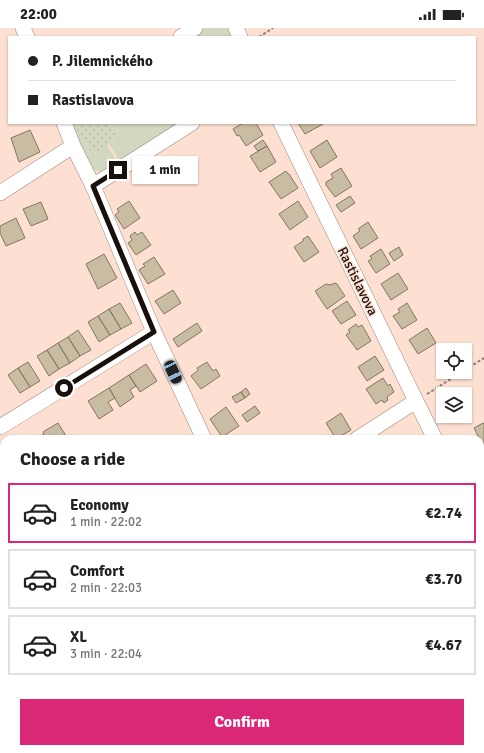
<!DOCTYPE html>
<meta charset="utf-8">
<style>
:root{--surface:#fff;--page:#f2f2f2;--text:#222;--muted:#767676;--line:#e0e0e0;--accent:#db2777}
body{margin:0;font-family:Signika,sans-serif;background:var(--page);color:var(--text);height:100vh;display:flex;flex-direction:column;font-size:15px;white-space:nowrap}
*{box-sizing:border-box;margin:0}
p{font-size:13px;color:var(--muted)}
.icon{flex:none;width:22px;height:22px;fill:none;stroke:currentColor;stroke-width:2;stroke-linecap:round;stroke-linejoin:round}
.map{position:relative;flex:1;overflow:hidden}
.details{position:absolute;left:0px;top:407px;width:484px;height:318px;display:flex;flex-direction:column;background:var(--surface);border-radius:12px 12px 0 0;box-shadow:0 1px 3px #0004}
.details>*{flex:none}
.banner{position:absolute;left:8px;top:8px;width:468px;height:88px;border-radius:0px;box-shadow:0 1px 3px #0004;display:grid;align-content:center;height:88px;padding:0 20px;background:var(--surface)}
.tools{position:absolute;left:436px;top:315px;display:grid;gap:8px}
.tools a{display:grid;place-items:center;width:36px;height:36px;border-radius:0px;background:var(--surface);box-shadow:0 1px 3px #0004;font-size:20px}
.end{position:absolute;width:18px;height:18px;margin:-9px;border:5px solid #1a100b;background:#fff;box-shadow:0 0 0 2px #fff}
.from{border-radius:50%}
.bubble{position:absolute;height:28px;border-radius:0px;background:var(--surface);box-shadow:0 1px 3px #0004;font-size:13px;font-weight:700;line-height:28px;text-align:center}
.car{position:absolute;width:12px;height:24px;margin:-12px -6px;border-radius:5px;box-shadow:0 0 3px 1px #0007;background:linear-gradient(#222 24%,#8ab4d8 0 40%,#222 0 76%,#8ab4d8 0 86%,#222 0)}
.banner b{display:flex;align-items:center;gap:14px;height:38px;font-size:15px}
.banner b+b{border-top:1px solid var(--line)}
.banner i{width:10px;height:10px;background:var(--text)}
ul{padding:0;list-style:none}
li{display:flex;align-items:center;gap:12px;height:60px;margin:0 8px 6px;padding:0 12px;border:2px solid var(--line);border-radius:0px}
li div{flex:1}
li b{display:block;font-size:15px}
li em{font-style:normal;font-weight:700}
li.active{border-color:var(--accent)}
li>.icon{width:36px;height:36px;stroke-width:1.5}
h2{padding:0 20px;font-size:18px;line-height:48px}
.cta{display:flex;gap:8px;margin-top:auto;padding:8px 20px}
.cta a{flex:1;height:46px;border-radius:0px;background:var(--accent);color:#fff;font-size:16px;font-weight:700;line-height:46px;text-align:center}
.status{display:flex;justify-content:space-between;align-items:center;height:28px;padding:0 20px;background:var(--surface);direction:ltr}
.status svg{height:11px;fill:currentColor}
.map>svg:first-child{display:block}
.grass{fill:#d2d8c0}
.park{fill:url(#park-dots)}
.building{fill:#c8bca2;stroke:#83775f}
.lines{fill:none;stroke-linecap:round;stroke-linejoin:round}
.minor-casing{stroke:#a2887a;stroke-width:16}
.path{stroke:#917d73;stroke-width:2;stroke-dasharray:3 2;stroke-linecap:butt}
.minor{stroke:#fff;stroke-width:15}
.route{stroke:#1a100b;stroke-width:5}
.labels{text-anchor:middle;stroke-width:3;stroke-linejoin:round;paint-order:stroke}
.street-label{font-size:14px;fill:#1a100b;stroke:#fde0d1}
</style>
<div class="status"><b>22:00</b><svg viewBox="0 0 49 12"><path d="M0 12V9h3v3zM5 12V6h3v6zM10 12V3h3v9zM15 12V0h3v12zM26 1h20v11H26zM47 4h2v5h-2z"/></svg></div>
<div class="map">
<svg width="484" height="725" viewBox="0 0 484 725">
<defs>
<pattern id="park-dots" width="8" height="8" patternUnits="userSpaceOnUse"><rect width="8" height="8" fill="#d2d8c0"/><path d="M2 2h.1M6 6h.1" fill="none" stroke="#b4b8a4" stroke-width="1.8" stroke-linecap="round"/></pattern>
</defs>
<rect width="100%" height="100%" fill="#fde0d1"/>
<path class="grass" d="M204,0h25l4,9h-43z
M70,95h10l-4,3 18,28 13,-9 11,18 -16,9 -11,-2z
M109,95h72l-61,39 -11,-18 10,-6z"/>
<path class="park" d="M80,95h29l10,15 -26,16 -18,-28z"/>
<path class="building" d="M243,95h13l7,12 -17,11 -7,-11 -2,1 -4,-7z
M298,95h24l1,1 -18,10z
M30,102l10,22 -21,10 -8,-24z
M263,112l4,6 -9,5 -4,-5z
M327,112l10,17 -17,11 -10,-17z
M267,118l9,16 -16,10 -10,-16z
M341,140l11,18 -17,11 -9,-12v-3l7,-4 -2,-4z
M286,143l2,3h1l9,14 -17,11 -12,-17z
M350,168l5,7 -14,9 -5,-7z
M129,173l11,17 -16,11 -9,-14 4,-3 -2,-3z
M298,173l10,16 -18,13 -11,-16z
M41,174l7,17 -17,7 -8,-17z
M16,190l9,20 -19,8 -6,-13v-7z
M368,194l10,16 -17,11 -8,-13 7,-5 -2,-2z
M135,204l2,3 5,-3 9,13 -15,10 -8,-12 4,-3 -2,-4z
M308,208l11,16 -15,10 -10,-15 9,-6v-2z
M399,219l4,8 -9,6 -5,-8z
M381,221l9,15 -14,9 -8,-12 4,-2 -2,-3z
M104,226l13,24 -19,11 -12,-25z
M154,229l11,17 -17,10 -9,-14 6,-4 -2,-2z
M398,245l10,16 -17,11 -10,-16z
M335,255l2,1 8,12 -18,13 -12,-18 11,-7 4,1z
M173,262l8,13 -17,11 -9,-13z
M347,273l9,14 -15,9 -9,-13z
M120,275l12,20 -11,6 -12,-20z
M407,275l10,17 -15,9 -9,-13 7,-4 -2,-3z
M109,281l12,20 -11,6 -12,-19z
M98,288l12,19 -11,7 -11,-20z
M197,295l5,8 -24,16 -5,-8z
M356,296l2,3 4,-2 9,16 -14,9 -11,-15 4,-3 -2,-2z
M427,300l9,15 -18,11 -9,-14z
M78,302l13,20 -11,6 -12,-19z
M68,309l12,19 -10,7 -12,-20z
M58,315l12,20 -11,6 -12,-19z
M47,322l12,19 -10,7 -12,-20z
M375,328l9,14 -17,11 -9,-14z
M28,334l12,19 -10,6 -12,-19z
M207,334l6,9 3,-2 4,7 -19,13 -10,-13 7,-6 -1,-2z
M146,336l11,17 -17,11 -11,-17z
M18,340l12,19 -10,6 -12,-18z
M129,347l7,11 -6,4 4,7 -14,10 -11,-19z
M383,350l5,8 2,-2 4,8 -7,5 1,3 -4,3 -2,-3 -6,4 -10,-15z
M109,360l6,10 -7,4 5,8 -14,9 -11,-18z
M246,360l4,6 -5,4 -4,-6z
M241,364l4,6 -9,5 -4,-6z
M255,378l5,7 -13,9 -5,-7z
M226,379l13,19 -17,11 -12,-18z
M341,385l10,17 -15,9 -10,-16z
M58,395l10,16h-33l9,-5 -1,-2z
M483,395l1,1v24l-10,-20z
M4,427v23l-4,2v-22z
M3,541l1,2v20l-4,2v-22z
M480,620l4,7v10l-4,2z
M310,721h22l3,4h-22z"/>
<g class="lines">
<g class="minor-casing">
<path id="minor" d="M23,0l4,9
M236,0l4,9
M181,9l14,-9
M64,95l9,23 20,40 61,146 50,107
M281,95l135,278 19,38
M93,158l99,-63
M0,165l73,-47
M0,399l154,-95
M357,411l59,-38
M480,457l4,-2
M480,493l4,6
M0,620l4,7
M480,666l4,-2
M142,725l5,-2
M382,725l7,-4"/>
</g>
<path class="path" d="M259,9l14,-9
M465,342l19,-12
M427,366l35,-22"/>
<use href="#minor" class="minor"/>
</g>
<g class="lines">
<path class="route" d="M64,360l90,-56 -61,-146 25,-16"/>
</g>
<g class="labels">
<g class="street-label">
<text transform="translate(358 253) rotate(64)" y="5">Rastislavova</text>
</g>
</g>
</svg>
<div class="tools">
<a><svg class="icon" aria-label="locate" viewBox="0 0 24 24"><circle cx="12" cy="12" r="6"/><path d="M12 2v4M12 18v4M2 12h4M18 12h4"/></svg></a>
<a><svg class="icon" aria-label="layers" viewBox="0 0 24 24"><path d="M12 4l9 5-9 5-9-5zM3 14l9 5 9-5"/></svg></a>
</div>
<i class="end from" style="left:64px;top:360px"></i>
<i class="end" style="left:118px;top:142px"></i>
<div class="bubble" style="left:132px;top:128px;width:66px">1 min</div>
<i class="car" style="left:173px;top:344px;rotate:155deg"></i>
<div class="banner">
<b><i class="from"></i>P. Jilemnického</b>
<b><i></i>Rastislavova</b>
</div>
<section class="details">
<h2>Choose a ride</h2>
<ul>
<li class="active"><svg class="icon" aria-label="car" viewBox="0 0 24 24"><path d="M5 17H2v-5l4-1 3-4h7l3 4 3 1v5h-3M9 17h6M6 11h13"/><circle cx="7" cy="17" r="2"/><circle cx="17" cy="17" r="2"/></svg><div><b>Economy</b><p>1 min · 22:02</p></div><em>€2.74</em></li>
<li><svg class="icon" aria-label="car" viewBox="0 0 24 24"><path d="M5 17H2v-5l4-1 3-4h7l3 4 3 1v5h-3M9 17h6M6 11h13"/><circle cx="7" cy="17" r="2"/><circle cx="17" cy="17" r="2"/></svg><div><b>Comfort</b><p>2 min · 22:03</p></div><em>€3.70</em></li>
<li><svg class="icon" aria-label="car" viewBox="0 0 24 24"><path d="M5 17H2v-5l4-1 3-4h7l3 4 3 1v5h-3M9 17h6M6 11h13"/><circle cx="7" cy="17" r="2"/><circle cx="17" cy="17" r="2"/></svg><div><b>XL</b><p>3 min · 22:04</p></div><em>€4.67</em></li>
</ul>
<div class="cta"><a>Confirm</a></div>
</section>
</div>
